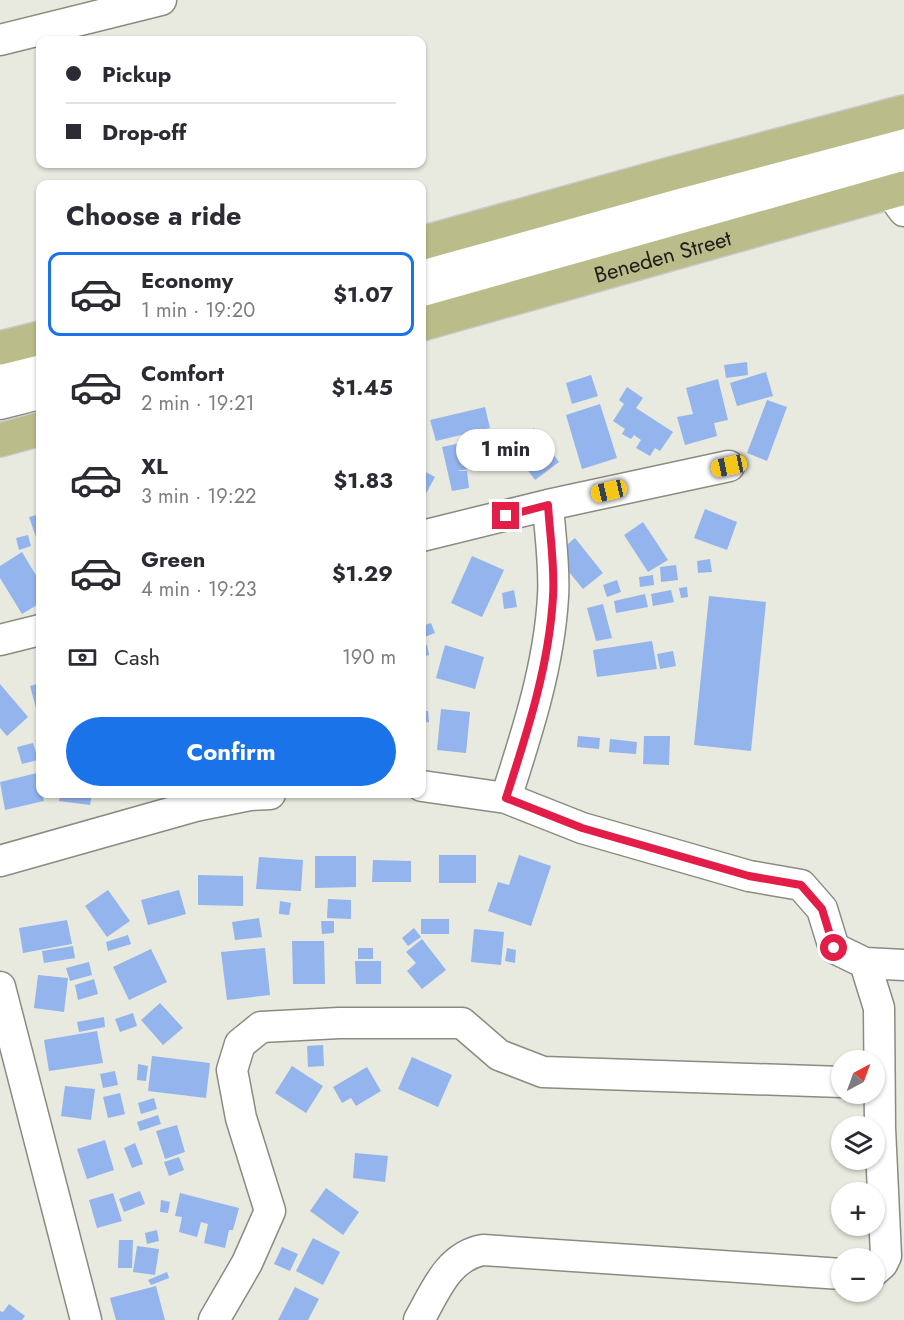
<!DOCTYPE html>
<meta charset="utf-8">
<style>
:root{--surface:#fff;--page:#f7f7f7;--text:#2b2b33;--muted:#7c7c81;--line:#e1e1e2;--accent:#1a73e8}
body{margin:0;font-family:Jost,sans-serif;background:var(--page);color:var(--text);height:100vh;display:flex;flex-direction:column;font-size:22px;white-space:nowrap}
*{box-sizing:border-box;margin:0}
p{font-size:20px;color:var(--muted)}
.icon{flex:none;width:33px;height:33px;fill:none;stroke:currentColor;stroke-width:2;stroke-linecap:round;stroke-linejoin:round}
.map{position:relative;flex:1;overflow:hidden}
.details{position:absolute;left:36px;top:180px;width:390px;height:618px;display:flex;flex-direction:column;background:var(--surface);border-radius:12px;box-shadow:0 2px 4px #0004}
.details>*{flex:none}
.top-card{position:absolute;left:36px;top:36px;width:390px;height:132px;border-radius:12px;box-shadow:0 2px 4px #0004;display:grid;align-content:center;height:132px;padding:0 30px;background:var(--surface)}
.needle{width:39px;rotate:41deg}
.buttons{position:absolute;left:831px;top:1050px;display:grid;gap:12px}
.buttons a{display:grid;place-items:center;width:54px;height:54px;border-radius:50%;background:var(--surface);box-shadow:0 2px 4px #0004;font-size:30px}
.end{position:absolute;width:27px;height:27px;margin:-14px;border:8px solid #e11d48;background:#fff;box-shadow:0 0 0 3px #fff}
.from{border-radius:50%}
.bubble{position:absolute;height:42px;border-radius:21px;background:var(--surface);box-shadow:0 2px 4px #0004;font-size:20px;font-weight:700;line-height:42px;text-align:center}
.car{position:absolute;width:18px;height:36px;margin:-18px -9px;border-radius:8px;box-shadow:0 0 4px 2px #0007;background:linear-gradient(#f5c518 24%,#345 0 40%,#f5c518 0 76%,#345 0 86%,#f5c518 0)}
.top-card b{display:flex;align-items:center;gap:21px;height:57px;font-size:22px}
.top-card b+b{border-top:2px solid var(--line)}
.top-card i{width:15px;height:15px;background:var(--text)}
ul{padding:0;list-style:none}
li{display:flex;align-items:center;gap:18px;height:84px;margin:0 12px 9px;padding:0 18px;border:3px solid transparent;border-radius:12px}
li div{flex:1}
li b{display:block;font-size:22px}
li em{font-style:normal;font-weight:700}
li.current{border-color:var(--accent)}
li>.icon{width:54px;height:54px;stroke-width:1.5}
h2{padding:0 30px;font-size:27px;line-height:72px}
.pay{display:flex;align-items:center;gap:15px;height:66px;padding:0 30px;font-size:22px}
.pay p{margin-inline-start:auto}
.primary-button{display:flex;gap:12px;margin-top:auto;padding:12px 30px}
.primary-button a{flex:1;height:69px;border-radius:36px;background:var(--accent);color:#fff;font-size:24px;font-weight:700;line-height:69px;text-align:center}
.map>svg:first-child{display:block}
.building{fill:#94b4ed}
.lines{fill:none;stroke-linecap:round;stroke-linejoin:round}
.minor-casing{stroke:#8a8b82;stroke-width:33}
.major-casing{stroke:#c9c9c8;stroke-width:36}
.minor{stroke:#fff;stroke-width:30}
.major{stroke:#babc89;stroke-width:33}
.route{stroke:#e11d48;stroke-width:8}
.labels{text-anchor:middle;stroke-width:4.5;stroke-linejoin:round;paint-order:stroke}
.street-label{font-size:22px;fill:#1d1d1a;stroke:#fff}
</style>
<div class="map">
<svg width="904" height="1320" viewBox="0 0 904 1320">
<rect width="100%" height="100%" fill="#e8e9df"/>
<path class="building" d="M747,362l1,13 -22,3 -2,-13z
M766,372l7,24 -36,10 -7,-23z
M591,375l7,21 -26,8 -6,-21z
M718,379l10,41 -14,3 3,13 -32,9 -8,-28 16,-3 -7,-26z
M627,387l16,11 -7,10 37,24 -13,19 -5,-3 -5,8 -14,-8 5,-8 -7,-5 -3,4 -9,-5 3,-5 -12,-8 11,-17 -5,-4z
M767,400l20,7 -20,54 -20,-8z
M600,404l17,54 -35,11 -16,-54z
M485,407l5,21 -54,13 -6,-21z
M534,428l25,34 -24,18 -25,-34z
M484,438l5,27 -32,6h10l2,17 -17,3 -10,-44z
M422,470l13,7 -13,24z
M705,509l32,13 -10,28 -33,-12z
M40,514v22l-4,1 -7,-20z
M643,522l25,38 -20,12 -24,-37z
M28,535l3,11 -12,4 -3,-12z
M575,538l28,35 -20,16 -28,-34z
M22,552l18,30v21l-18,11 -22,-36v-12z
M472,556l32,14 -22,47 -31,-14z
M710,559l2,13 -14,1 -1,-12z
M676,565l2,15 -17,2 -1,-15z
M653,575l1,10 -14,2 -1,-10z
M617,580l4,12 -14,5 -4,-12z
M687,587l1,10 -7,1 -2,-10z
M514,590l3,17 -13,2 -2,-16z
M671,590l3,12 -21,4 -2,-12z
M645,594l3,13 -32,6 -2,-12z
M709,596l57,6 -15,149 -57,-6z
M603,604l9,34 -16,3 -9,-33z
M431,623l4,10 -13,5v-12z
M652,641l5,28 -60,8 -4,-27z
M427,645l2,10 -7,2v-11z
M445,645l39,12 -9,32 -39,-11z
M673,651l3,15 -16,3 -3,-15z
M40,683v32h-2l-8,-29z
M0,684l28,33 -21,19 -7,-8z
M441,709l29,3 -4,41 -29,-3z
M422,711h6l1,11 -7,1z
M578,736l22,2 -1,11 -22,-2z
M644,736h26l-1,29 -26,-1z
M610,739l27,3 -1,12 -27,-2z
M33,743l5,17 -16,4 -5,-17z
M37,773l3,21h2l2,7 -39,9 -5,-28z
M60,794h32l-2,11 -31,-4z
M439,855h37v28h-37z
M519,855l32,11 -20,60 -43,-15 10,-29 11,3z
M315,856h41v31l-41,1z
M259,857l44,3 -2,31 -45,-2z
M373,860l38,1v21h-39z
M198,875l45,1v30l-45,-1z
M108,890l22,31 -23,16 -22,-31z
M179,890l7,24 -38,11 -7,-25z
M328,899l23,1v19l-24,-1z
M280,901l11,2 -2,12 -10,-1z
M259,918l3,19 -27,3 -3,-18z
M421,919h28v15h-28z
M67,920l5,24 -49,9 -4,-25z
M321,921h13v12l-12,1z
M414,928l7,9 -13,9 -6,-8z
M474,929l30,3 -3,33 -30,-3z
M128,935l3,9 -23,7 -2,-9z
M422,939l24,31 -24,19 -15,-18 9,-8 -10,-11z
M292,941h32l1,43h-32z
M73,946l2,12 -31,5 -2,-12z
M265,948l5,47 -43,5 -6,-48z
M358,948h15v11h-15z
M507,948l9,2 -1,13 -10,-2z
M151,949l16,33 -38,18 -16,-33z
M355,961h26v23h-25z
M89,962l3,13 -22,6 -4,-13z
M38,975l30,3 -4,34 -30,-4z
M94,979l4,15 -20,6 -3,-15z
M160,1003l23,25 -20,17 -22,-25z
M133,1013l4,13 -17,6 -5,-13z
M104,1017l1,10 -26,5 -2,-10z
M97,1031l6,32 -54,8 -5,-31z
M323,1045l1,21 -16,1 -1,-21z
M152,1056l58,7 -4,35 -58,-7z
M412,1057l40,18 -14,32 -40,-18z
M138,1064l10,2 -2,15 -9,-1z
M292,1066l31,20 -17,27 -31,-20z
M367,1067l14,24 -25,15 -5,-8 -9,5 -9,-16z
M115,1071l3,14 -15,3 -3,-14z
M65,1086l30,3 -4,31 -30,-4z
M120,1093l5,21 -17,4 -5,-21z
M154,1098l3,11 -16,5 -3,-11z
M158,1115l3,9 -21,7 -3,-9z
M177,1125l8,27 -20,7 -9,-28z
M105,1140l9,30 -27,9 -10,-30z
M135,1143l8,21 -11,4 -8,-20z
M355,1153l33,3 -3,26 -32,-4z
M179,1157l5,13 -15,6 -5,-14z
M326,1188l33,24 -16,23 -33,-24z
M140,1191l5,13 -21,8 -5,-13z
M113,1193l9,28 -25,7 -8,-28z
M180,1193l59,15 -6,22h-4l-4,18 -21,-5 4,-19 -7,-2 -4,15 -18,-5 3,-15 -7,-1z
M161,1200l9,2 -2,11 -8,-1z
M157,1230l2,11 -12,3 -2,-11z
M313,1238l27,14 -17,33 -27,-14z
M119,1240h14l-1,28h-14z
M137,1246l22,3 -4,26 -22,-3z
M282,1247l16,7 -8,17 -16,-7z
M167,1272l2,6 -18,7 -3,-5z
M156,1286l9,34h-49l-6,-22z
M295,1287l24,12 -11,21h-30z
M9,1304l16,12 -3,4h-22v-9l3,1z"/>
<g class="lines">
<g class="minor-casing">
<path id="minor" d="M0,40l161,-40
M890,192l14,19
M422,269l223,-58 259,-73
M422,293l482,-128
M0,378l40,-11
M0,404l40,-10
M422,536l126,-31 181,-39
M0,640l40,-10
M422,786l84,12 76,30 167,48 52,9 21,24 12,39 31,15 39,2
M506,798c21,-65 43,-132 47,-201 2,-30 -3,-62 -5,-92
M0,861l195,-55 55,-11 20,-1
M865,963l14,45 1,120 6,128 -4,8 -8,7
M0,987l86,333
M214,1320l33,-57 23,-52 -29,-93 -9,-48 8,-26 21,-17 78,-4h123l37,32 44,17 299,10
M419,1320c16,-28 29,-64 64,-70l359,24"/>
</g>
<g class="major-casing">
<g id="major">
<path d="M422,243l248,-69 234,-62"/>
<path id="s1" d="M422,324l482,-136"/>
<path d="M0,348l40,-10"/>
<path d="M0,440l40,-11"/>
</g>
</g>
<use href="#minor" class="minor"/>
<use href="#major" class="major"/>
</g>
<g class="lines">
<path class="route" d="M506,516l42,-11c2,31 7,62 5,92 -4,69 -26,136 -47,201l76,30 167,48 52,9 21,24 12,39"/>
</g>
<g class="labels">
<g class="street-label">
<text dy="8" stroke="none"><textPath href="#s1" startOffset="250">Beneden Street</textPath></text>
</g>
</g>
</svg>
<div class="buttons">
<a><svg class="needle" viewBox="-14 -14 28 28"><path d="M0-13l5 13h-10z" fill="#e53935"/><path d="M0 13l5-13h-10z" fill="#7c7c81"/></svg></a>
<a><svg class="icon" aria-label="layers" viewBox="0 0 24 24"><path d="M12 4l9 5-9 5-9-5zM3 14l9 5 9-5"/></svg></a>
<a>+</a>
<a>−</a>
</div>
<i class="end from" style="left:834px;top:948px"></i>
<i class="end" style="left:506px;top:516px"></i>
<div class="bubble" style="left:456px;top:429px;width:99px">1 min</div>
<i class="car" style="left:729px;top:466px;rotate:258deg"></i>
<i class="car" style="left:609px;top:491px;rotate:257deg"></i>
<div class="top-card">
<b><i class="from"></i>Pickup</b>
<b><i></i>Drop-off</b>
</div>
<section class="details">
<h2>Choose a ride</h2>
<ul>
<li class="current"><svg class="icon" aria-label="car" viewBox="0 0 24 24"><path d="M5 17H2v-5l4-1 3-4h7l3 4 3 1v5h-3M9 17h6M6 11h13"/><circle cx="7" cy="17" r="2"/><circle cx="17" cy="17" r="2"/></svg><div><b>Economy</b><p>1 min · 19:20</p></div><em>$1.07</em></li>
<li><svg class="icon" aria-label="car" viewBox="0 0 24 24"><path d="M5 17H2v-5l4-1 3-4h7l3 4 3 1v5h-3M9 17h6M6 11h13"/><circle cx="7" cy="17" r="2"/><circle cx="17" cy="17" r="2"/></svg><div><b>Comfort</b><p>2 min · 19:21</p></div><em>$1.45</em></li>
<li><svg class="icon" aria-label="car" viewBox="0 0 24 24"><path d="M5 17H2v-5l4-1 3-4h7l3 4 3 1v5h-3M9 17h6M6 11h13"/><circle cx="7" cy="17" r="2"/><circle cx="17" cy="17" r="2"/></svg><div><b>XL</b><p>3 min · 19:22</p></div><em>$1.83</em></li>
<li><svg class="icon" aria-label="car" viewBox="0 0 24 24"><path d="M5 17H2v-5l4-1 3-4h7l3 4 3 1v5h-3M9 17h6M6 11h13"/><circle cx="7" cy="17" r="2"/><circle cx="17" cy="17" r="2"/></svg><div><b>Green</b><p>4 min · 19:23</p></div><em>$1.29</em></li>
</ul>
<div class="pay"><svg class="icon" aria-label="cash" viewBox="0 0 24 24"><path d="M3 7h18v10H3z"/><circle cx="12" cy="12" r="2"/></svg>Cash<p>190 m</p></div>
<div class="primary-button"><a>Confirm</a></div>
</section>
</div>
